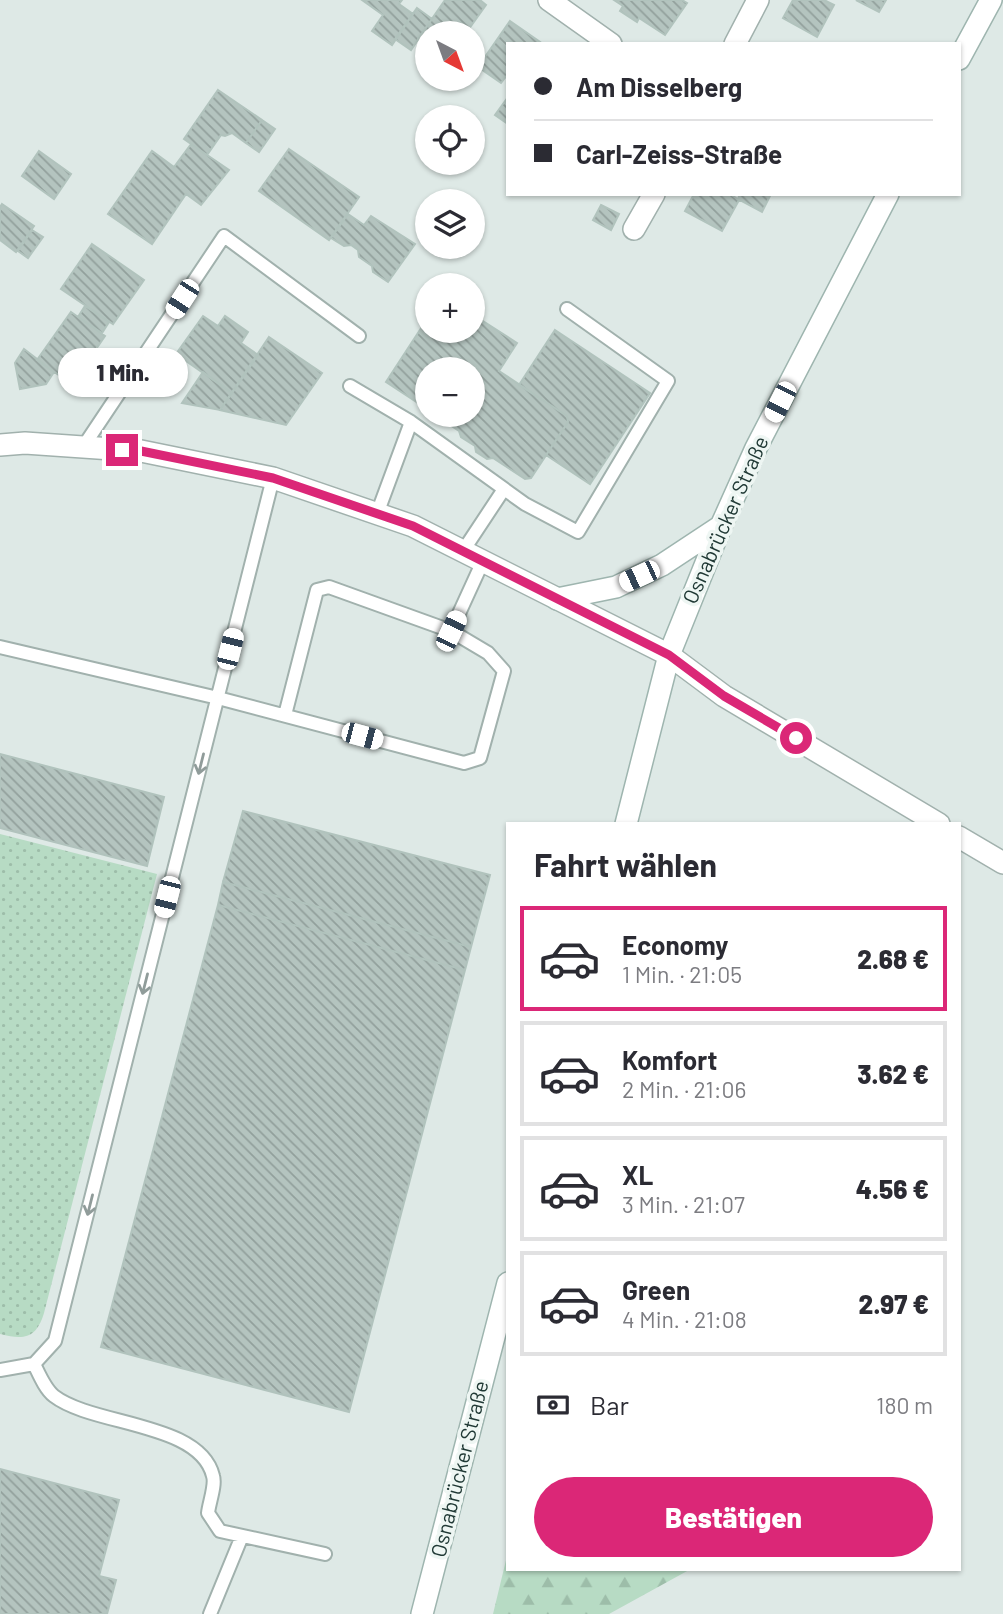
<!DOCTYPE html>
<html lang="de">
<meta charset="utf-8">
<style>
:root{--surface:#fff;--page:#f2f2f3;--text:#2b2b33;--muted:#7c7c81;--line:#e1e1e2;--accent:#db2777}
body{margin:0;font-family:Barlow,sans-serif;background:var(--page);color:var(--text);height:100vh;display:flex;flex-direction:column;font-size:26px;white-space:nowrap}
*{box-sizing:border-box;margin:0}
p{font-size:23px;color:var(--muted)}
.icon{flex:none;width:38px;height:38px;fill:none;stroke:currentColor;stroke-width:2;stroke-linecap:round;stroke-linejoin:round}
.map{position:relative;flex:1;overflow:hidden}
.side{position:absolute;left:506px;top:822px;width:455px;height:749px;display:flex;flex-direction:column;background:var(--surface);border-radius:0px;box-shadow:0 2px 5px #0004}
.side>*{flex:none}
.top-card{position:absolute;left:506px;top:42px;width:455px;height:154px;border-radius:0px;box-shadow:0 2px 5px #0004;display:grid;align-content:center;height:154px;padding:0 28px;background:var(--surface)}
.needle{width:46px;rotate:139deg}
.fabs{position:absolute;left:415px;top:21px;display:grid;gap:14px}
.fabs a{display:grid;place-items:center;width:70px;height:70px;border-radius:50%;background:var(--surface);box-shadow:0 2px 5px #0004;font-size:35px}
.end{position:absolute;width:32px;height:32px;margin:-16px;border:9px solid #db2777;background:#fff;box-shadow:0 0 0 4px #fff}
.from{border-radius:50%}
.bubble{position:absolute;height:49px;border-radius:24px;background:var(--surface);box-shadow:0 2px 5px #0004;font-size:23px;font-weight:800;line-height:49px;text-align:center}
.car{position:absolute;width:21px;height:42px;margin:-21px -10px;border-radius:9px;box-shadow:0 0 5px 2px #0007;background:linear-gradient(#fff 24%,#345 0 40%,#fff 0 76%,#345 0 86%,#fff 0)}
.top-card b{display:flex;align-items:center;gap:24px;height:66px;font-size:26px}
.top-card b+b{border-top:2px solid var(--line)}
.top-card i{width:18px;height:18px;background:var(--text)}
ul{padding:0;list-style:none}
li{display:flex;align-items:center;gap:21px;height:105px;margin:0 14px 10px;padding:0 14px;border:4px solid var(--line);border-radius:0px}
li div{flex:1}
li b{display:block;font-size:26px}
li em{font-style:normal;font-weight:800}
li.current{border-color:var(--accent)}
li>.icon{width:63px;height:63px;stroke-width:1.5}
h2{padding:0 28px;font-size:32px;line-height:84px}
.pay{display:flex;align-items:center;gap:18px;height:77px;padding:0 28px;font-size:26px}
.pay p{margin-inline-start:auto}
.action{display:flex;gap:14px;margin-top:auto;padding:14px 28px}
.action a{flex:1;height:80px;border-radius:42px;background:var(--accent);color:#fff;font-size:28px;font-weight:800;line-height:80px;text-align:center}
.map>svg:first-child{display:block}
.grass{fill:url(#grass-dots)}
.forest{fill:url(#forest-firs)}
.building{fill:url(#building-back-hatch);stroke:#b1c3bd;stroke-width:2}
.lines{fill:none;stroke-linecap:round;stroke-linejoin:round}
.service-casing{stroke:#a1b1ad;stroke-width:16}
.minor-casing{stroke:#a1b1ad;stroke-width:24}
.secondary-casing{stroke:#9eb5af;stroke-width:24}
.service{stroke:#fff;stroke-width:12}
.minor{stroke:#fff;stroke-width:21}
.secondary{stroke:#fff;stroke-width:21}
.oneway{stroke:#909c9a}
.route{stroke:#db2777;stroke-width:9}
.labels{text-anchor:middle;stroke-width:7;stroke-linejoin:round;paint-order:stroke}
.street-label{font-size:21px;fill:#203935;stroke:#eef6f3}
</style>
<div class="map">
<svg width="1003" height="1614" viewBox="0 0 1003 1614">
<defs>
<pattern id="grass-dots" width="8" height="8" patternUnits="userSpaceOnUse" patternTransform="scale(1.75)"><rect width="8" height="8" fill="#b7dbc4"/><path d="M2 2h.1M6 6h.1" fill="none" stroke="#9dbda9" stroke-width="1.8" stroke-linecap="round"/></pattern>
<pattern id="forest-firs" width="22" height="20" patternUnits="userSpaceOnUse" patternTransform="scale(1.75)"><rect width="22" height="20" fill="#b7dbc4"/><path d="M5 1l3.5 6h-7zM16 11l3.5 6h-7z" fill="#9dbda9"/></pattern>
<pattern id="building-back-hatch" width="6" height="6" patternUnits="userSpaceOnUse" patternTransform="scale(1.75)"><rect width="6" height="6" fill="#b4c4bf"/><path d="M-1 5l2 2M0 0l6 6M5-1l2 2" fill="none" stroke="#92a09c"/></pattern>
</defs>
<rect width="100%" height="100%" fill="#dee9e6"/>
<path class="grass" d="M0,834l157,40 -113,439c-8,26 -20,27 -44,21z"/>
<path class="forest" d="M507,1556l1,14h181l-80,44h-116z"/>
<path class="building" d="M362,0h40l-3,4 14,10 -21,31 -20,-14 11,-16z
M445,0h35l6,5 -20,28h-39v12l-9,-6z
M614,0h68l5,3 -22,32 -26,-17 -2,4 -17,-11 3,-5z
M793,0h31l10,5 -17,32 -34,-19z
M856,0h30l-7,12z
M417,8l15,11 -21,31 -16,-11z
M510,21l30,21 -2,2h-30v30l-7,9 -23,-16z
M218,90l44,30 -16,23 -14,-10 -7,3 -4,-1 -14,20 -23,-16z
M508,97v27l-13,-9z
M262,120l13,9 -16,23 -13,-9z
M191,144l38,26 -28,35 -15,-11 -34,50 -44,-30 44,-63 22,16z
M289,149l70,48 -30,43 -70,-49z
M39,151l32,23 -17,25 -32,-23z
M694,194h36l9,6 -17,31 -37,-20z
M740,194h28l2,2 -8,16 -24,-13z
M2,204l32,22 -18,26 -16,-12v-33z
M601,205l18,9 -8,16 -18,-10z
M348,214l16,11 7,-9 44,28 -27,38 -15,-10 -1,-6 -13,-9 -1,-7 -7,-5 -7,1 -13,-8z
M32,230l11,7 -15,21 -10,-7z
M92,244l52,36 -31,44 -52,-35z
M85,306l24,16 -7,11 -24,-16z
M71,312l34,24 -33,48 -35,-24z
M472,314l45,29 -18,28 68,45 1,6 -37,56 -6,1 -32,-21 -6,1 -11,-7 -1,-6 -14,-9 -2,-6 -24,-16h37v-46h-45v40l-41,-27 41,-63v12h45z
M203,316l15,10 7,-10 23,16 -7,11 17,12 -26,38 -56,-39z
M555,330l95,63 -60,91 -44,-29 22,-33 -1,-6 -48,-31z
M269,337l53,36 -36,52 -66,-15z
M24,349l30,23 -8,12 -26,5 -5,-26z
M203,372l29,21 -12,17 -38,-7z
M0,754l164,43 -17,69 -147,-38z
M243,811l247,64 -19,72 -248,-65z
M223,882l248,65 -6,23 -247,-65z
M218,905l247,65 -116,442 -248,-65z
M0,1469l119,31 -20,76 17,4 -9,34h-107z"/>
<g class="lines">
<g class="service-casing">
<path id="service" d="M350,386l61,36 -34,92
M411,422l114,82 53,28 90,-151 -101,-72
M83,447l141,-211 135,100
M463,551l41,-62
M0,647l218,51 246,65 16,-5 24,-87 -16,-18 -37,-22 32,-70
M285,715l32,-125 12,-3 122,44
M34,1364c5,10 11,25 20,32 39,30 146,26 159,80 3,9 -4,27 -5,37l12,18 105,23
M0,1370l34,-6 21,-23 218,-863
M210,1614l32,-78"/>
</g>
<g class="minor-casing">
<path id="minor" d="M549,0l62,44
M735,44l23,-44
M634,229l20,-35
M0,445l25,-2 116,8 132,27 140,48 256,129 55,41 215,128
M959,837l44,26"/>
</g>
<g class="secondary-casing">
<path id="secondary" d="M959,59l32,-59
M557,599l59,-12 46,-22 59,-39
M626,824l43,-169 52,-129 35,-78 132,-254
M422,1614l86,-331"/>
</g>
<use href="#service" class="service"/>
<use href="#minor" class="minor"/>
<use href="#secondary" class="secondary"/>
</g>
<defs><path id="oneway-shaft" d="M-6 0H5M1.5-3L5.5 0L1.5 3" fill="none" stroke-width="1.6" stroke-linecap="round" stroke-linejoin="round" transform="scale(1.75)"/></defs>
<g class="oneway">
<use href="#oneway-shaft" transform="translate(201 764) rotate(104)"/>
<use href="#oneway-shaft" transform="translate(145 984) rotate(104)"/>
<use href="#oneway-shaft" transform="translate(90 1205) rotate(104)"/>
</g>
<g class="lines">
<path class="route" d="M122,450l19,1 132,27 140,48 256,129 55,41 72,42"/>
</g>
<g class="labels">
<g class="street-label">
<text transform="translate(726 520) rotate(-66)" y="7">Osnabrücker Straße</text>
<text transform="translate(460 1469) rotate(-76)" y="7">Osnabrücker Straße</text>
</g>
</g>
</svg>
<div class="fabs">
<a><svg class="needle" viewBox="-14 -14 28 28"><path d="M0-13l5 13h-10z" fill="#e53935"/><path d="M0 13l5-13h-10z" fill="#7c7c81"/></svg></a>
<a><svg class="icon" aria-label="locate" viewBox="0 0 24 24"><circle cx="12" cy="12" r="6"/><path d="M12 2v4M12 18v4M2 12h4M18 12h4"/></svg></a>
<a><svg class="icon" aria-label="layers" viewBox="0 0 24 24"><path d="M12 4l9 5-9 5-9-5zM3 14l9 5 9-5"/></svg></a>
<a>+</a>
<a>−</a>
</div>
<i class="end from" style="left:796px;top:738px"></i>
<i class="end" style="left:122px;top:450px"></i>
<div class="bubble" style="left:58px;top:348px;width:130px">1 Min.</div>
<i class="car" style="left:182px;top:299px;rotate:213deg"></i>
<i class="car" style="left:780px;top:402px;rotate:207deg"></i>
<i class="car" style="left:639px;top:576px;rotate:245deg"></i>
<i class="car" style="left:451px;top:631px;rotate:25deg"></i>
<i class="car" style="left:230px;top:649px;rotate:14deg"></i>
<i class="car" style="left:362px;top:736px;rotate:105deg"></i>
<i class="car" style="left:167px;top:897px;rotate:194deg"></i>
<div class="top-card">
<b><i class="from"></i>Am Disselberg</b>
<b><i></i>Carl-Zeiss-Straße</b>
</div>
<section class="side">
<h2>Fahrt wählen</h2>
<ul>
<li class="current"><svg class="icon" aria-label="car" viewBox="0 0 24 24"><path d="M5 17H2v-5l4-1 3-4h7l3 4 3 1v5h-3M9 17h6M6 11h13"/><circle cx="7" cy="17" r="2"/><circle cx="17" cy="17" r="2"/></svg><div><b>Economy</b><p>1 Min. · 21:05</p></div><em>2.68 €</em></li>
<li><svg class="icon" aria-label="car" viewBox="0 0 24 24"><path d="M5 17H2v-5l4-1 3-4h7l3 4 3 1v5h-3M9 17h6M6 11h13"/><circle cx="7" cy="17" r="2"/><circle cx="17" cy="17" r="2"/></svg><div><b>Komfort</b><p>2 Min. · 21:06</p></div><em>3.62 €</em></li>
<li><svg class="icon" aria-label="car" viewBox="0 0 24 24"><path d="M5 17H2v-5l4-1 3-4h7l3 4 3 1v5h-3M9 17h6M6 11h13"/><circle cx="7" cy="17" r="2"/><circle cx="17" cy="17" r="2"/></svg><div><b>XL</b><p>3 Min. · 21:07</p></div><em>4.56 €</em></li>
<li><svg class="icon" aria-label="car" viewBox="0 0 24 24"><path d="M5 17H2v-5l4-1 3-4h7l3 4 3 1v5h-3M9 17h6M6 11h13"/><circle cx="7" cy="17" r="2"/><circle cx="17" cy="17" r="2"/></svg><div><b>Green</b><p>4 Min. · 21:08</p></div><em>2.97 €</em></li>
</ul>
<div class="pay"><svg class="icon" aria-label="cash" viewBox="0 0 24 24"><path d="M3 7h18v10H3z"/><circle cx="12" cy="12" r="2"/></svg>Bar<p>180 m</p></div>
<div class="action"><a>Bestätigen</a></div>
</section>
</div>
